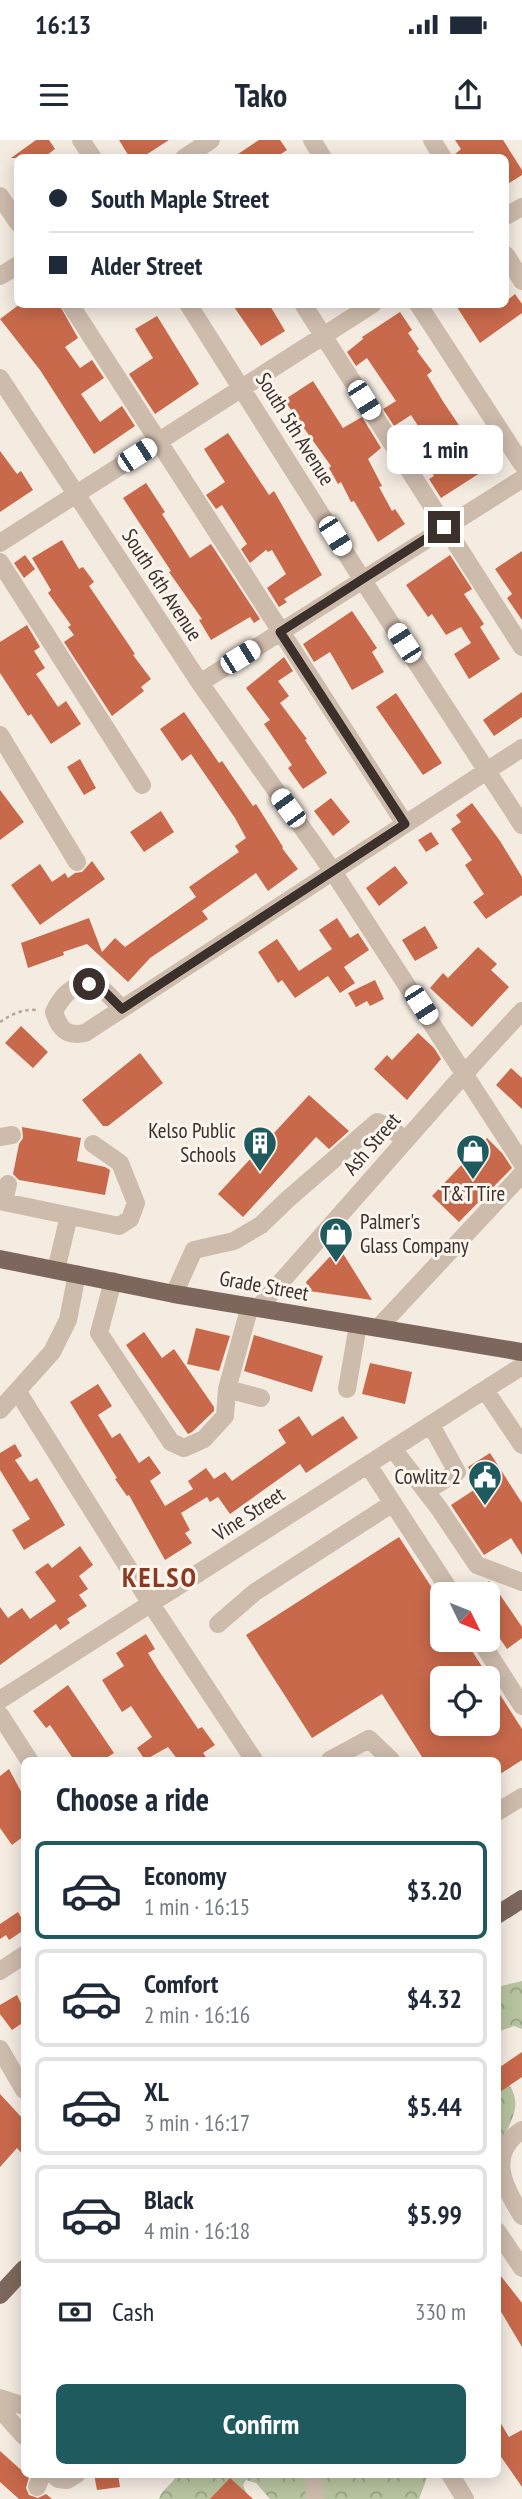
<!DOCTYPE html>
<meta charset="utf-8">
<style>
:root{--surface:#fff;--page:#f6f6f7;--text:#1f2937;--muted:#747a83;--line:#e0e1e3;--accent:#1f5a5e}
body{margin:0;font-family:"PT Sans Narrow",sans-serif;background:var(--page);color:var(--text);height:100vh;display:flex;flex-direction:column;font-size:26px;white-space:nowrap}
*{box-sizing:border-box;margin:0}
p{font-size:23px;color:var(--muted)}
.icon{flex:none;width:38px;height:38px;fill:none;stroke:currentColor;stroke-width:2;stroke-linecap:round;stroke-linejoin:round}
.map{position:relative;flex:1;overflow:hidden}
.sheet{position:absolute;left:21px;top:1617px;width:480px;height:721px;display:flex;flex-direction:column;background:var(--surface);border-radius:10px;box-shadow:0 4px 18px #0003}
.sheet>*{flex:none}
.hud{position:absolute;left:14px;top:14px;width:495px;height:154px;border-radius:10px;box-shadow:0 4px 18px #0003;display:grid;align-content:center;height:154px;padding:0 35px;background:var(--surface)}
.needle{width:46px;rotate:133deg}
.controls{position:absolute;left:430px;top:1442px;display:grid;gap:14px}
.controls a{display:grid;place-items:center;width:70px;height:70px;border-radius:10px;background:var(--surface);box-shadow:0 4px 18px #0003;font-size:35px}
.end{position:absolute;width:32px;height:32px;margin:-16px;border:9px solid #3b302b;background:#fff;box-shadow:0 0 0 4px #fff}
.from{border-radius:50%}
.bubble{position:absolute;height:49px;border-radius:10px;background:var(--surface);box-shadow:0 4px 18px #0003;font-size:23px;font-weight:600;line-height:49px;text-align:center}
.car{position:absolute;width:21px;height:42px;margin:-21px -10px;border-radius:9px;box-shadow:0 0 5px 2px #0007;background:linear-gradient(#fff 24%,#345 0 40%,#fff 0 76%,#345 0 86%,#fff 0)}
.hud b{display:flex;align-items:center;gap:24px;height:66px;font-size:26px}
.hud b+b{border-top:2px solid var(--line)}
.hud i{width:18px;height:18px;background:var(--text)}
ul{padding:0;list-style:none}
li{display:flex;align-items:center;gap:21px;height:98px;margin:0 14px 10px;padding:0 21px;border:4px solid var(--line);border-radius:10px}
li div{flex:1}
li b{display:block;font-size:26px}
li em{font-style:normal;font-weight:600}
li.active{border-color:var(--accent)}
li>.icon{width:63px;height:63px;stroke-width:1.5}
h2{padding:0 35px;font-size:32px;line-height:84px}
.pay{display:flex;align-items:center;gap:18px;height:77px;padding:0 35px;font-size:26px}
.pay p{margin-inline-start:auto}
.action{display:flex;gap:14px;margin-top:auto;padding:14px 35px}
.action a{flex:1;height:80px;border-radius:10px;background:var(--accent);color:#fff;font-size:28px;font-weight:600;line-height:80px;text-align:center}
.status{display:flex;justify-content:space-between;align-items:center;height:49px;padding:0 35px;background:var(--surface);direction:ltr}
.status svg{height:19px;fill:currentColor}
header{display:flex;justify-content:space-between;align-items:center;height:91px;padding:0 35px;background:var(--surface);font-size:32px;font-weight:600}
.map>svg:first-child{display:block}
.forest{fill:url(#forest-crowns)}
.building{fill:#c8694b;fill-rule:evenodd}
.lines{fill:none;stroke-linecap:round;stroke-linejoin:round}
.path{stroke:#b9a596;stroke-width:2.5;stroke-dasharray:3.5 3.5;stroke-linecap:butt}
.minor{stroke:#cdbbac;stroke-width:18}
.major{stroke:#7d675c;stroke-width:18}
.route{stroke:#3b302b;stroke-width:9}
.labels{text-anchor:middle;stroke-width:6;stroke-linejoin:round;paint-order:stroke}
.street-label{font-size:21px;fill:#3b302b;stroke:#fbf5ee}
.poi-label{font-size:21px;fill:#3b302b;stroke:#fbf5ee;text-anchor:end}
.district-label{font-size:28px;font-weight:bold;letter-spacing:2px;fill:#8c3b22;stroke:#fbf5ee}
</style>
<div class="status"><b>16:13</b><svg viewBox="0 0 49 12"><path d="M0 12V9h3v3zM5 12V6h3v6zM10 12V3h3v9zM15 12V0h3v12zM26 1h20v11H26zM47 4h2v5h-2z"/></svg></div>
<header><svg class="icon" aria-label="menu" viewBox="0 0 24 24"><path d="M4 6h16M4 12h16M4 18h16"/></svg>Tako<svg class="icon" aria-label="share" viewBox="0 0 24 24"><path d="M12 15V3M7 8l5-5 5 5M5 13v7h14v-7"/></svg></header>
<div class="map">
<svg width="522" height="2359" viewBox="0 0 522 2359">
<defs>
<pattern id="forest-crowns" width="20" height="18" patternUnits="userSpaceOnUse" patternTransform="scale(1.75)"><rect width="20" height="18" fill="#b8c4a0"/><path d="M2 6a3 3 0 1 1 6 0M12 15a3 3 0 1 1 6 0" fill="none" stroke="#97a083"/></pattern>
</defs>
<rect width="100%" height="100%" fill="#f4ebe1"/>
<path class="forest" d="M522,1841v48l-8,-3 -17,6v-45z
M497,1941h10c15,22 7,33 -2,54 -4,7 -6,14 -8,21z
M176,2335h252l-9,24h-149l-14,-16 -10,-3 -3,5 6,14h-90c3,-11 14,-14 17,-24z"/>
<path class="building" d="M36,0h13l6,9 -12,9h-32z
M119,0h50l-28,18h-11z
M259,0h21l7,10 -12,8h-43z
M455,0h48l19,30v5l-16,10v-27h-52v-3l7,-6z
M515,154l7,10v9l-42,30 -25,-39h51v-3z
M20,164h39l19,34 -13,9 15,21 12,-8 12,18 -23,16 19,28 22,-16 13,20 -41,28 -54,-84 -40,-51z
M232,164h37l16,27 -24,15z
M400,172l12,18 -4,3 11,16 -2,2 15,20 -5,4 17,28 31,46 7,-4 12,19 -53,34 -12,-19 5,-3 -17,-27 11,-8 -17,-26 -17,11 -11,-17 13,-8 -29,-43 -11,8 -9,-14 16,-13 -1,-2z
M157,176l42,68 -44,30 -26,-40 24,-16 -18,-29z
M313,241l30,47 19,-11 19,31 -13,11 14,27 -3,1 13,24 3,-2 10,15 -27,18 -24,-41 -3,1 -10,-20 -3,2 -9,-16 2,-2 -47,-66z
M228,293l41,62 5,-4 48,84 -38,24 3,3 -8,5 -12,-19 19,-14 -14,-24 -4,2 -2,-2 -16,13 -9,-14 6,-5 -25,-39 -6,4 -10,-14 19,-13 -21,-33z
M0,311l17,23 4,-3 12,19 -33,22z
M146,343l19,29 -3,2 28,44 21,-14 49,75 -6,4 -4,-6 -39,23 -12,-20 3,-1 -33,-47 2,-1 -48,-73z
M62,400l17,29 4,-2 11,15 -5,4 46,68 -2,1 18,24 -10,8 3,4 -32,25 -48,-74 10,-7 -6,-8 3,-2 -23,-32 3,-3 -19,-32z
M522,411v69l-15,-22 5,-4 -17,-25z
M25,415l10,14 -11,9 -10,-15z
M450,415l22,34 -8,5 20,30 -4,3 20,32 -31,20 -15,-25 17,-11 -10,-16 -15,8 -14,-21 -4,3 -22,-32z
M352,471l25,37 -5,4 12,20 -32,18 -22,-38 -16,10 -11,-18z
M27,485l13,22 -6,4 11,17 -9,6 22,33 8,-6 15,23 -30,20 -20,-30 -3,2 -28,-43v-31z
M284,517l9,14 -15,10 11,15 -9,7 27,36 -2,1 22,33 -24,16 -15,-21 4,-3 -28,-41 6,-4 -24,-32z
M522,552v25l-28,19 -11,-16z
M396,553l46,70 -19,12 -47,-68z
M184,572l35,51 3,-2 31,45 3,-2 27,43 -1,1 16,21 -30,22 -12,-18 -54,38 6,8 -58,39 -22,24 -41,-38 -24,8 1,3 -36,13 -7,-25 68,-25 13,34 13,-14 10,9 71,-50 -7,-10 50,-35 -4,-6 11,-8 -11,-20 -44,-64 -9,7 -22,-32z
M80,619l16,29 -12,7 -17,-28z
M0,650l24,32 -24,18z
M331,658l19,24 -17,14 -19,-25z
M472,663l28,38 22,36v18l-36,24 -13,-17 11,-8 -19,-29 7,-5 -21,-31 10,-7 -5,-7z
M161,671l13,21 -30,20 -14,-20z
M431,692l8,12 -13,8 -8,-12z
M92,721l13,18 -65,46 -29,-40 29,-21 12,18 13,-9 3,5 7,-5 7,-1z
M395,726l13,17 -29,23 -13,-18z
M337,778l13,20 8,-5 11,17 -25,17 11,16 -15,10 -12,-17 -33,22 -13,-18 -4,3 -20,-31 19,-13 22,32 33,-22 -13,-19z
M425,786l13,22 -23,13 -13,-21z
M478,807l19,17 -6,6 18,17 -37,40 -42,-39 13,-15 5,5z
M375,840l9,19 -14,7 -3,-5 -11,6 -8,-14z
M21,886l27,26 -15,16 -28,-25z
M418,893l16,15 7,11 -34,41 -33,-31 13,-14 5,5z
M140,913l23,30 -55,43h-5l-21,-26z
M511,928l11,10v31l-26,-24z
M309,955l40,36 -20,18 -13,-12 -73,80 -25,-23z
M22,987l59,11 -4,23 28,6 5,3 -5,25 -86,-15 -6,-6 6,-30 4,-6z
M487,998l15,15 10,15 -53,54 -27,-26z
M339,1107l33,53 -63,-9 -3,-9z
M196,1188l34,8 -11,35 -32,-7z
M144,1192l18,26 12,-9 40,58v4l-22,21 -4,2 -62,-89z
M254,1195l69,21 -11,36 -68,-21z
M370,1223l42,9 -7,32 -43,-10z
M98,1244l14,22 -14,9 14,23 8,-5 19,30 10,-7 12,17 -11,8 15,25 28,-17 -5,-8 18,-13 8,11 11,-7 7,9 54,-38 -8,-13 21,-14 13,20 31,-20 15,22 -52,35 -6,-9 -70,50 -12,-17 -8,5 -3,-5 -26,16 9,17 -5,3 7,10 -27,17 -36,-65 -2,1 -12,-17 2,-1 -47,-76z
M15,1304l7,12 -7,4 15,22 7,-4 28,47 -41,25 -12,-20 18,-11 -30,-49v-17z
M490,1313l32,50v52l-11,-17 -27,17 -33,-50 29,-19 -12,-19z
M399,1397l44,68v35h22l57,89v31l-25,16v-16h-73l-42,-66 -70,44 -66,-103zM443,1538h45v46h-45z
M80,1406l13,19 -14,11 9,13 -9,6 8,11 -20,13 3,4 -10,7 -4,-6 -56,41v-58l8,11 14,-10 8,11 26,-18 -21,-29 13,-9 4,5z
M488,1441l4,2 30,44v11l-15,11 -19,-28z
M146,1494l9,15 -7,4 11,18 39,58 4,-2 13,18 -12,8 5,7h-30l-10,-13 -23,13 -8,-12 15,-11 -21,-31 -9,6 -20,-32 22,-14 -8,-13z
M68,1545l46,68 -11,7h-29l-24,-35 -4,3 -13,-17z
M9,1629l15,28v39l-12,9 -12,-17v-52z
M18,1772l6,10v8l-15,10 -3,-5 -6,4v-15z
M17,1855l7,14v13l-12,8 -12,-16v-9z
M522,1912v25l-25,17v-25z
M0,1954l24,26v36l-7,-8 -17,19z
M497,2131l25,32v44l-25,-42z
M497,2277l12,20 13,-7v57l-25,-36z
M0,2311l29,26 -3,11 3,7 9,3 8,-4 6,5h-33l-19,-17z
M94,2334h24l2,13 -23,3z
M230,2338l23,21h-43z"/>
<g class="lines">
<path class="path" d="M0,882c12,-8 22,-13 36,-12"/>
<path class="minor" d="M81,0l12,18
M312,0l11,18
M432,0l11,18
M184,18l27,-18
M0,56l18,27
M506,76l16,-9
M506,115l16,26
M0,136l18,-11
M70,164l335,520
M188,164l174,275 160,246
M303,164l219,343
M418,164l104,160
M0,238l200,305 132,187 190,293
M0,403l373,-239
M0,422l142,223
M200,543l322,-204
M0,595l77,127
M122,869c-7,-7 -13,-15 -20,-20 -21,-14 -40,5 -48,23 5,16 12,25 31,21l437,-285
M0,997l12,-2
M8,1044l-4,18 115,24 11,-7 6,-16 -16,-40 -27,-19
M56,1130l13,-54
M113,1141l-14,52 72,109 13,6 20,-9 21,-23 2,-27
M174,1154l20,-44 40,-9 27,-16 27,-26 89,-77 13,5 15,14
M250,1166l-23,83 34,9
M258,1168l207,-235 57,-62
M378,1188l144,-154
M347,1249l11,-64
M485,1250l37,55
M18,1252l133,212 103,156
M0,1270l52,-58 16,-32 9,-46
M393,1309l45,58 39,58 45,17
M368,1325l84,129
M426,1351l31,-19 -26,-47
M218,1484l37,-32 138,-89
M480,1500l42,66
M0,1560l522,-334
M0,1575l29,45
M330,1620l39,-21 22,21
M497,1672l25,-15
M0,1831l24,-16
M0,1909l24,41
M522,1990c-36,24 -18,57 0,86
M497,2091l25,37
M0,2258l24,8
M1,2259l5,17 18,20
M53,2334l5,5 9,1 10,-6
M314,2334l1,25
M450,2334l15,25
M37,2347l5,-13"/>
<path class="major" d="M0,1119l174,35 348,58
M497,1775l25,-16
M0,2155l24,-26"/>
</g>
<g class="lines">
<path class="route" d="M89,844l13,5 20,20 283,-185 -125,-192 164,-105"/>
</g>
<defs>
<g id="building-pin" transform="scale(1.75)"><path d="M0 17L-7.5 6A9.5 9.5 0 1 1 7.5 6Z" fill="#1f5a5e" stroke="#fbf5ee"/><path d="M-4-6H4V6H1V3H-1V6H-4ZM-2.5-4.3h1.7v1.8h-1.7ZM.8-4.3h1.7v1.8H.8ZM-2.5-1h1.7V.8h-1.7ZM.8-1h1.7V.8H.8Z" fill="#fff"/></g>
<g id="shop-pin" transform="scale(1.75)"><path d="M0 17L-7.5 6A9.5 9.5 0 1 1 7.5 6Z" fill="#1f5a5e" stroke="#fbf5ee"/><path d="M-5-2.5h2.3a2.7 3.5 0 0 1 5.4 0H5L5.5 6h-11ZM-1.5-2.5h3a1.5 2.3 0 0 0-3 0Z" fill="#fff"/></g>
<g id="civic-pin" transform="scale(1.75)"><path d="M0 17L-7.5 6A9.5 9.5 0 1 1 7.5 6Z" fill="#1f5a5e" stroke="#fbf5ee"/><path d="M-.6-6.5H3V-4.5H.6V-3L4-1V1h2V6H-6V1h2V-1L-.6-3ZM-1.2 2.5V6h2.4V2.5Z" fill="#fff"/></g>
</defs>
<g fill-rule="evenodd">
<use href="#building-pin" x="260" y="1003"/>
<use href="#shop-pin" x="473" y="1011"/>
<use href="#shop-pin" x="336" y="1094"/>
<use href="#civic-pin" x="485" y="1337"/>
</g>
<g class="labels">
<g class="street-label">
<text transform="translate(295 289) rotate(58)" y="7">South 5th Avenue</text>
<text transform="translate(162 445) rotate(57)" y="7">South 6th Avenue</text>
<text transform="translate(372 1004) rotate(-49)" y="7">Ash Street</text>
<text transform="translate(264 1146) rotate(10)" y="7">Grade Street</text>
<text transform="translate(249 1374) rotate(-33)" y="7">Vine Street</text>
</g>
<g class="poi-label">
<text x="236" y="998">Kelso Public<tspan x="236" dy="24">Schools</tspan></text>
<text x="473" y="1061" text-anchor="middle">T&amp;T Tire</text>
<text x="360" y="1089" text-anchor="start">Palmer's<tspan x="360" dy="24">Glass Company</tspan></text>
<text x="461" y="1344">Cowlitz 2</text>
</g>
<g class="district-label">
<text x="160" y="1447">KELSO</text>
</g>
</g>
</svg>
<div class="controls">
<a><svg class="needle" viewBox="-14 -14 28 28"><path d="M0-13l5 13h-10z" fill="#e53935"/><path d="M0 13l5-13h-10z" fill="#747a83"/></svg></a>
<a><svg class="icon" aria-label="locate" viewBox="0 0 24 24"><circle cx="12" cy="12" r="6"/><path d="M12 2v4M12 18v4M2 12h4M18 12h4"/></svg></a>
</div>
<i class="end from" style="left:89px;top:844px"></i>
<i class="end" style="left:444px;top:387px"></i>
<div class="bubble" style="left:387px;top:285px;width:116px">1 min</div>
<i class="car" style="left:364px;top:260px;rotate:148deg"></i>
<i class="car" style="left:137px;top:315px;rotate:57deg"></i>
<i class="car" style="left:335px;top:396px;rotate:148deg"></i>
<i class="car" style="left:404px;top:503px;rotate:327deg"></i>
<i class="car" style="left:240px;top:517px;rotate:58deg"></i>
<i class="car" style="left:288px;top:668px;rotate:324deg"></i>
<i class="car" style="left:421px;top:865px;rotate:147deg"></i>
<div class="hud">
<b><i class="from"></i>South Maple Street</b>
<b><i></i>Alder Street</b>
</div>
<section class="sheet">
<h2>Choose a ride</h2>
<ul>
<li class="active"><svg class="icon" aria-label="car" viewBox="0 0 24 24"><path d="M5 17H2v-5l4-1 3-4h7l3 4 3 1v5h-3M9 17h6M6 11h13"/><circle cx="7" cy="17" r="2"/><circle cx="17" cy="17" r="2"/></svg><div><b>Economy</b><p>1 min · 16:15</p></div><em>$3.20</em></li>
<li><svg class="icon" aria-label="car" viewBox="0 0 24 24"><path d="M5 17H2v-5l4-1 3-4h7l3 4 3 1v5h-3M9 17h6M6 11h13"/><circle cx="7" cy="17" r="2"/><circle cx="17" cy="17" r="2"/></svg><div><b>Comfort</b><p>2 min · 16:16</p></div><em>$4.32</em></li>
<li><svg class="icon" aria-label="car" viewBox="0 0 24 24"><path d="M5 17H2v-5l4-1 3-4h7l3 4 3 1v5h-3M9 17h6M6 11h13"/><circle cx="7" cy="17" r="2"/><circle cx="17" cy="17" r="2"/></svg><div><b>XL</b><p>3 min · 16:17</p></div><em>$5.44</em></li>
<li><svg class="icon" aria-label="car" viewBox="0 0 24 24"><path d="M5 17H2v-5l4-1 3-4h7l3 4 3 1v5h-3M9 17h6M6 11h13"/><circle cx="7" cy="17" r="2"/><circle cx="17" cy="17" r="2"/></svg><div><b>Black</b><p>4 min · 16:18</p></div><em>$5.99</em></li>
</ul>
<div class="pay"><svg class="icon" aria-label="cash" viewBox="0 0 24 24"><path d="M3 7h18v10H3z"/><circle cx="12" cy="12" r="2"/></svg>Cash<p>330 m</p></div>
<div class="action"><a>Confirm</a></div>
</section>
</div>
